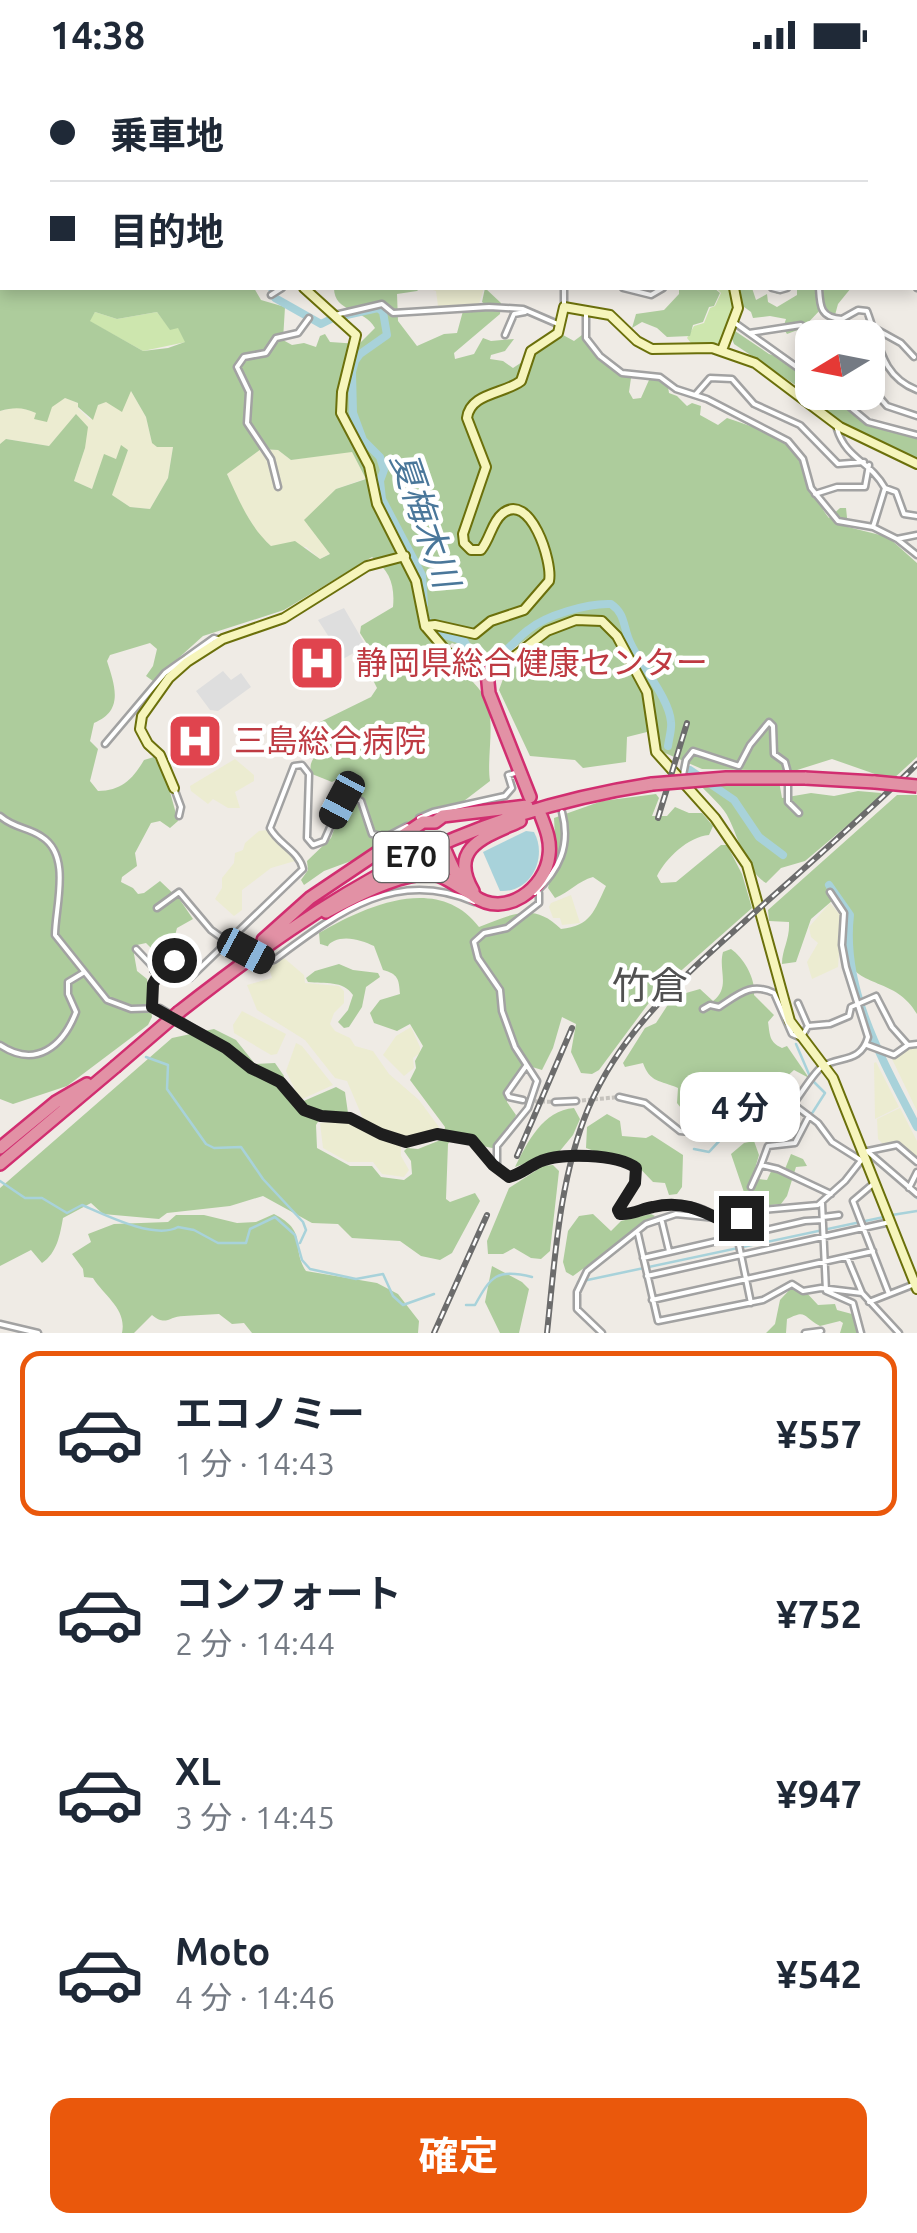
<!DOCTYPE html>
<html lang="ja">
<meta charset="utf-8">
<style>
:root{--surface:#fff;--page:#f6f6f7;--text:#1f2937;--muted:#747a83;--line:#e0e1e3;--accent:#ea580c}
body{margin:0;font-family:Ubuntu,"Noto Sans JP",sans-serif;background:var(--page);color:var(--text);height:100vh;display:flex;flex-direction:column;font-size:38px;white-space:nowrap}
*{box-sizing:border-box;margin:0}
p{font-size:32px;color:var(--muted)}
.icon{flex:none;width:55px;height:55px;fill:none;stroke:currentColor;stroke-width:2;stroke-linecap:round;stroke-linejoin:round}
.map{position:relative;height:1263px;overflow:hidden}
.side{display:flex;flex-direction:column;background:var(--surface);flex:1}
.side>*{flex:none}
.top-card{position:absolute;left:0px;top:0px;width:918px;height:220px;box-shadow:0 5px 15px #0003;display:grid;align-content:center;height:220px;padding:0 50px;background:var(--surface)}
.needle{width:65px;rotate:260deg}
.tools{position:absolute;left:795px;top:250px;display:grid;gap:20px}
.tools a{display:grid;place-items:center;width:90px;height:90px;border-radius:20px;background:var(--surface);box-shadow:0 5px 15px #0003;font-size:50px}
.end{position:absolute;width:45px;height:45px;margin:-22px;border:12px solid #1e1e1e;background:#fff;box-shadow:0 0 0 5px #fff}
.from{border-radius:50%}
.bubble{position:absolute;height:70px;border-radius:20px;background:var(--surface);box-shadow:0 5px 15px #0003;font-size:32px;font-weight:700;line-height:70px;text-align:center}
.car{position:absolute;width:30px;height:60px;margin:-30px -15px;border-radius:12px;box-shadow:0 0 8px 2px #0007;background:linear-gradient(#222 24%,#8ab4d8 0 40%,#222 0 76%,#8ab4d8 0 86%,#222 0)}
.top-card b{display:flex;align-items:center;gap:35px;height:95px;font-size:38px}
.top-card b+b{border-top:2px solid var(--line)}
.top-card i{width:25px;height:25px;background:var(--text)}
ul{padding:18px 0 0;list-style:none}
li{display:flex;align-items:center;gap:30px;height:165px;margin:0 20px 15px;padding:0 30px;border:5px solid transparent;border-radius:20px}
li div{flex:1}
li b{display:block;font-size:38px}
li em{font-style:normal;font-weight:700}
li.on{border-color:var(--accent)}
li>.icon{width:90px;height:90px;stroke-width:1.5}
.action{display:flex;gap:20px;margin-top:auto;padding:20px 50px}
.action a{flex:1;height:115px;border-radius:20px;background:var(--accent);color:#fff;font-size:40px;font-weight:700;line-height:115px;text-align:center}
.status{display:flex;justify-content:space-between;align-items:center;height:70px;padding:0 50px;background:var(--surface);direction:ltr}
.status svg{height:28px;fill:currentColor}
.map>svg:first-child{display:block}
.farmland{fill:#ececd1}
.grass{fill:#cde6ae}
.forest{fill:#adcc9c;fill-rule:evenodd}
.parking{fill:#dedede}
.water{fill:#a8d2da}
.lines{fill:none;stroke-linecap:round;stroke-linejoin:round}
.stream{stroke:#a8d2da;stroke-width:2.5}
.river{stroke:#a8d2da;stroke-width:8}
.street-tunnel{stroke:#c5c2bd;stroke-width:4;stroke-dasharray:4 2;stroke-linecap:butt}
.street-casing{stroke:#a2a2a2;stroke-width:9}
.secondary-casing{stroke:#6b700b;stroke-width:12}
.highway-casing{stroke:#d12e70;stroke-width:16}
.street{stroke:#fff;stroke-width:4}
.secondary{stroke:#f6f5bc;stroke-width:8}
.highway{stroke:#e291a5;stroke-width:11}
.rail-casing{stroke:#6c6c6c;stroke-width:6}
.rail{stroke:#fff;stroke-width:2.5;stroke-dasharray:8;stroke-linecap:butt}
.street-bridge-casing{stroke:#a2a2a2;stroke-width:9;stroke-linecap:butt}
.highway-bridge-casing{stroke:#d12e70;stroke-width:16;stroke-linecap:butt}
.street-bridge{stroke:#fff;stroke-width:4}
.highway-bridge{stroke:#e291a5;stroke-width:11}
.route{stroke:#1e1e1e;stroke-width:12}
.labels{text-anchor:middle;stroke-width:9;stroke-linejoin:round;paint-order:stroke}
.shield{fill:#fff;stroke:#626262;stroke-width:2.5}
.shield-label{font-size:30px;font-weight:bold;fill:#1e1e1e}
.health-label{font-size:32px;fill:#be3a42;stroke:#fff;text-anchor:start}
.water-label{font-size:35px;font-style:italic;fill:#4a779a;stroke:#fff}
.quarter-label{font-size:38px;fill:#515151;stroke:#fff}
</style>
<div class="status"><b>14:38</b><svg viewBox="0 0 49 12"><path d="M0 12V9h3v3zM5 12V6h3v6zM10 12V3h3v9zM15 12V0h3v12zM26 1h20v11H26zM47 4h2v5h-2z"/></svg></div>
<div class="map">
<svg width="917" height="1263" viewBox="0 0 917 1263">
<rect width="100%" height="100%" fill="#efebe5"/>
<path class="farmland" d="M426,218h58l-5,16 -41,2 -2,-15z
M131,321l15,26 6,26 21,3 -5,32 -18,31 -20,-2 -19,-12 17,-45 -7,-4 -5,13 -12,-4 -12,34 -18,-8 11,-33 -8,-34 -28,32 -42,-7 -7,5v-33l18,-4 19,6 28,-15 13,5v5l12,12 8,-15z
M261,379l17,1 13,10 61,-9 15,27 -31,11 -5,64 -11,6 -14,-12 -35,-1 -11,-10 -23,-36 -10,-27z
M235,689l19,16v6l-19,11 5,16h-12l-15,-9 -5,5 -17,-13 -1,-5z
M267,760l28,31 -24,7 -29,22v20l-8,6 -19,-17 7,-11v-10l12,-15 1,-10 8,-3 2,-7 14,-12z
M571,825l9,28 -18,2 -2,-7h-7l-4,-11 2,-4z
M830,833l12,14 -4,50 -26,12 -5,-17 11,-19 -7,-6 -2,-10z
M284,888l20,17 1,8 34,3 5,5v12l-10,10 -4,11 5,7 15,7 5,8 18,5 16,23 30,26 20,27 -3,4 -30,8 -24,-7 -18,-11 -17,-40 -12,-3 -30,-38 -48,-30 -10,-25 25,-7 -3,-10z
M242,941l44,23 -9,20 -6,1 -37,-22 -1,-8z
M411,957l9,20v6l-7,5 1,10 -10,8 -21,-21 13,-19z
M296,973l6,3 31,39 -33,15 -14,-29z
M917,975v66l-25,-52 18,-13z
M876,992l23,45 -24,12 -1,-56z
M900,1038l17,33v17l-16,-14h-18l-5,-5 -1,-20z
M343,1050l58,25v11l8,14 -5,7 -22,-3 -9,-12h-25l-25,-14 -3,-25z"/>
<path class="grass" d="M716,218h15l5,16 -13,39h-32l-4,-5 7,-12 10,-3 6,-15 5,-2 6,-13z
M95,242l22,7 40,-7 13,17 8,-2 8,15 -43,9 -54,-30z"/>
<path class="forest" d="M0,191l2,27h252l7,12 24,7 -2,33 9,5 12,-2 12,4 4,-11 5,-2 5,8 29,2 16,-16c-11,-20 -41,-15 -41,-40h86l-3,3 -20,3 1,27 19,25 27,-12 13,-1 6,-22 22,-1 1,-5 -4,-3 3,-14 16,15 -1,11 -46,39 1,6 19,-5 9,-16 8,3 23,-2 -9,12 -14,4 -1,4 13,2 10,7 50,-33 11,6 8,-6c9,18 29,40 49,43l-2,14 4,7 8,-1 8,-18h10l9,7 1,6 8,3 10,10 5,-3 9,3 -1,9 18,10 9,-7c19,7 43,13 59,25 17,11 26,55 43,75l11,-10h6l2,19 40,10 29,26v194l-25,23 -60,-21 -38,12 -92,-2 -37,-16 -18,-21 -20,5 -1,25 -43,6 -8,-8 -45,-4 -31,-66 4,-11 44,-43 -8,-6 -43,31 -44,-18 -11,11c13,12 31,24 41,39 16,21 4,62 8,88l-30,23 -39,10 -62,44 -35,13 -20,14 -3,-5 7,-10 -1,-9 24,-23 17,-48 -1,-11 -4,-3 -11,6 -20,-8c-7,-17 13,-20 11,-36 -1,-5 -4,-9 -5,-15l53,-26 6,-9 -14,-28 4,-16 -7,-11 1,-7 32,-19c2,-22 -3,-36 -21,-50l-88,53 -81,26 -50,45 -7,-5 7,-10 4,-17 -7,-6 -40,12 -3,6c8,25 17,50 -13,62l-4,18 8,8 -8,32 8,10c23,0 35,-12 46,-31l10,-3 13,24 11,40 -8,7 -10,-7 -9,2 -16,30 2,13 -15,11 -1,5 12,6 5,6 6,-1 16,-12 20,19 13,19 -16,9 -8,30 -7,1 -16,-16 -9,2 -3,9 3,17 10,8 5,38 -4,8 -81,61 -54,18 -13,-5v-655l6,-5 43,7 27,-32 12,13 -3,21 -11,33 18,8 12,-35 12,5 5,-14 7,5 -16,45 18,12 20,2 18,-31 5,-31h-16l-5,-4 -6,-26 -15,-26 -9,21 -16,-10 -8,3 -5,15 -15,-13v-4l-13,-5 -13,9 -5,15 -13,-3 2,-6c-13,-6 -22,-6 -36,-2zM95,242l22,7 40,-7 13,18 8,-2 7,14 -17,6 -25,3 -53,-30zM261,379l17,1 13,10 61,-8 14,27 -30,10 -32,31 26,34 -10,5 -25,-18 -24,5c-22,-20 -32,-46 -44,-72z
M679,218h35l6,5 -6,13 -5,1 -6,15 -10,3 -3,11 -23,1 -10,-9 -15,-6 -10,6 4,-14 28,-4 15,-16z
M736,218h16l4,12 11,-6 1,8 9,5 20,-12v-7l-20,6 -6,-6h80l-13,16 -3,11 -13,-7 -19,20 -16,6 -4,-6 3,-9 -16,-3 -17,2 -2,-6 -11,-8z
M735,261l34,23 16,5 27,22v11l17,1 37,30 51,14v25l-82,-43 -32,-29 -69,-46 -3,-8z
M779,711l3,17 29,-5 23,3 24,-5 23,2v4l-76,64 -24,7 -15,15c-20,-12 -27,-44 -37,-64 -5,-12 -19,-23 -27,-32z
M656,724l3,4 -7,18h15l8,-9 14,6h13l11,13 -4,9c-21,2 -43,23 -52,41l4,7 15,-1 45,-37h6l15,29 10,34 -95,84 -58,78 -7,4 -11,-1 -10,-21 5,-28 -14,-7 -9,31 -11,22 -13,-4 -22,20v16l9,13 -16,31 -8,2 -41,-9 -3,5 -2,55 4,3 25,-9 5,8 -28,52 -12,7 -19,-4 -21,-15 -48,-3 -14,-14 -26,-1 -49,-27 -33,10 -63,7 -8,6 -56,-5 -12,-11 -28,15c-3,17 -6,35 -21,45l-11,-13 -31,16v-78l172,-150 42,-9 22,11 19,24 20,-1 9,13v15l15,12 37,-16 9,5 3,21 -29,7 -3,5 1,23 33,18h22l9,11 23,3 8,-6 -1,-13 -7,-10 3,-3 11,1 25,-10 2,-12 -35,-47 6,-12 -1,-7 8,-15 -13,-22 -13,7 -23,-8 -4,-10 10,-13 20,-6c-1,-15 -2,-20 -17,-24l-9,-24c-11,-5 -27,-11 -40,-5 -12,6 1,7 -14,3l-1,-11c47,-27 119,-60 160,-6 32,-12 54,-26 82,2 30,-3 33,-18 45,-43l-13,-9c-15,4 -23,15 -38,21l-7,-10 8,-31 -2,-39 48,-17z
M897,725h20v219c-21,-37 -59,-25 -71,-57 -5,-14 0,-32 -1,-47l-12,-10 -22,19 -15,43 -14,2c0,-15 8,-24 7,-42l-20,-1 -1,-11z
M731,879c13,9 25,30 23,46l20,20 -6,7c2,13 1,20 14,26l5,-2 22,32 -15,-8 -11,10h-26l-18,10 -3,14 -14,10 -37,-1 -8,-10 1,-15c-18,-8 -28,-5 -35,-25l-18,4 -2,-4 22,-35 11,-5 13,-20 10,-8 21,-6 13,12c18,-14 5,-31 10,-49z
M339,894l14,6 25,3 2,4 -14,10 -4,20 -13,20 -5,1 -6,-6 10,-12 5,-15c-10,-15 -28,-11 -45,-13l-2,-4 9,-7z
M574,1038l6,11 -7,16 -14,17 -44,15c12,-24 28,-57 59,-59z
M607,1044l13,7 2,15 24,2 6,-3 31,20 -1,32 -5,7 -8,1 -4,-12 -12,-1 -23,-24 -25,-3 -19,-7 1,-21z
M754,1071l5,14 -5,17 5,7 8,1 7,-15 11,4 6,-15 12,5 4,7 -11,1 -9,29 -6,8 -32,3 -18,-53 13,-11z
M543,1096l10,-1 6,6 -9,80 -9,8 -10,-1 -17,-10 -11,6h-15l-1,-13 22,-53z
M274,1144c35,18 16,31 32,57l71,12 21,11 21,27 -1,12h-166l-8,-10 -12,1 -13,-10c-12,1 -25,1 -35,2 -16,0 -17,11 -32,-1l-18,18h-12c5,-24 -17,-36 -29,-55l-9,-1 -1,-8 -11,-15 19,-12 -3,-8 26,-10 54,-2 8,-7h28l33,8 19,-1z
M593,1144l18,17 10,-10 30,-7 4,2 -82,60 -7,-4 -3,-10 5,-31 11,-15z
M492,1196l30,16 7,7 -10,44h-19l-15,-31z
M793,1216l11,4 14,15 17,-1 2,6 15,4 8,19h-20l3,-10 -3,-2 -20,5c-18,-10 -13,-17 -33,-7l-1,14h-20l9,-9 5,-24z"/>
<path class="parking" d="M344,538l22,38 -4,10 -3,-6 -16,9 -25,-39z
M223,601l8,9 10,-7 10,14 -33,24 -8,-1 -14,-19z"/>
<path class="water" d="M526,761l8,1c14,25 -3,61 -34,59l-17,-39z"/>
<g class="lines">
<path class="stream" d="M0,30l2,-1
M796,974l15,35
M146,987l22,8 -1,24 39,55 8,4 27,-1 22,32 40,43 3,8 -6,13
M811,1045l12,12
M811,1045l14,-22 -12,-12
M694,1079l15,3c12,-13 28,-33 48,-29l17,-23
M884,1097l33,31
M0,1111l25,17h17l25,15 15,-8c23,10 73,35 96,22l16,3 24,13h28l4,-14 25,-12 20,18 7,25 8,9 46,10 27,-5 10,22 10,9 31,-11
M892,1145l25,-4
M578,1212l306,-65
M466,1235h9c16,-29 22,-37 57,-28"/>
<path class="river" d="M272,218l3,10 46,26 10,-5
M342,246l36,-8 5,4 4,23 -27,19 -5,7 -3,11 1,41 10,27 17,17 4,13 -4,11 2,18 40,76 2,29
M429,552l9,11 26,8 12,19c24,4 35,-17 52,-30 18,-15 60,-27 83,-26 13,9 12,19 17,33 8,24 41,59 43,85 1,7 -2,16 -3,24
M690,700l44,30 25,37 24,18
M829,815l21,30c-9,74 34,148 67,212"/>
<path class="street-tunnel" d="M529,1031l26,1
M576,1031l43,-4"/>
<g class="street-casing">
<path id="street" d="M458,0l1,2
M858,0l3,2
M882,0l7,2
M782,2l3,-1
M915,10h2
M915,34h2
M915,69l2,1
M915,76l2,-2
M915,109h2
M915,171l2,-1
M915,200h2
M915,215l2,3
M623,218l28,7 12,-7
M772,218l8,2 7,-2
M819,218c1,18 1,30 23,31l16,-9 9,1c13,34 14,65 50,79
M271,225l11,-7
M564,237v-19
M586,241v27l14,18 22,17 38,4 16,12 31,10 81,42 15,18 8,29 27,33 35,6 24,12 20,16
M335,245l47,-11 11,9 96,-6 34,2 37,16
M735,253l77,55
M874,258l27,15 13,14
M749,263l52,-8 11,13
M505,265l9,-21 11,-2
M853,268l5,-9 13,-5
M868,314l19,22 30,10
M832,322l36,30 49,13
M696,324l14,-16 22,1 22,25 46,21 38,39 26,-2
M837,359c9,30 33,32 48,59l-12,39
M278,417l-7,-28 -24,-36 2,-31 -12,-25 7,-10 22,-4 10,-15 22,-5 11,-15
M885,418l11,4 8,22 13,2
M815,424l22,-7h28l4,-22
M897,469l20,-4
M105,674l60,-71 49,-35 4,1
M682,710l4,-20 7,-9 46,15 11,-21 19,-23 4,4 1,28 11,8 3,11
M788,712v20l11,11
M174,718l7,19 -2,9
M0,746c15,13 28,11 42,21 30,19 13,70 13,98l52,65 24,9 29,-1 65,40 26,20 28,14 25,28 17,6 29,2 31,16 25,7 31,-7 35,6 21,25 16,12 31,-16 25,-4
M419,748l14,-6 72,-16 7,-8 -4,-13 7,-2
M535,823c24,-23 36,-47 27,-81
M157,838l22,-16 32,38 14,10
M136,879l20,21
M266,892l8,-2c62,-46 121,-93 200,-58
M155,900l19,-10 4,-17
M153,937v-23l6,-11h10l11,8 10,-3 113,-109c-4,-18 -25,-25 -33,-41l24,-62 8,-1 7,9 -2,64 6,7 11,-4 18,-41 9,-5 10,6 11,33 14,3 21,-11
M703,939l7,-4 9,2c20,-13 32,-25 55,-14l18,41 9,4 7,-12 -10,-23
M808,956l22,-2 19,-8 2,-9 25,-11 16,31 16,18
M0,975c36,24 63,1 76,-33l-8,-18v-12l15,-9
M867,975l27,10 14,-10 9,-1
M619,1027l26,6 35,28c50,6 53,-1 83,-37l30,10 25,19 14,19 27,17
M523,1030l-14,-3 -2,-4 19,-27
M555,1032l21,-1
M793,1034c7,-8 22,-34 30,-38 17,-10 38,-3 45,-29l-22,-70 -4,-22 2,-32 -14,-21
M867,1081l50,43
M868,1081l29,-6 20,17
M580,1087c19,1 40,0 55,11v15l-17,27 5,5c11,-1 16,-5 25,-8 19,-5 54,-4 68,11
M761,1095l7,-19 27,-3 14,-27
M497,1098v-22l31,-38 9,-27 -22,-34 -13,-36 -2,-21 -22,-32 -4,-16 10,-9 23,-5 32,-25v-10
M873,1114l-20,17 36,93
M751,1117l10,-22 17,4 53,25
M909,1118l8,-16
M822,1133l4,88 27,12 8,30
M823,1147l16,-2
M734,1151l17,82
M662,1152l7,29
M638,1164l20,87 105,-21 29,-16 11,7 18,-3 41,5 37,40
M847,1187l15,36
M643,1188l162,-37 18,-1
M647,1206l243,-54
M652,1230l221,-49
M869,1232l46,-18
M0,1254l38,9
M602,1263l-25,-24v-17l10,-21 59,-47 30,-10 40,4 12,4 24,-11 66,-6 27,-24 18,-23
M805,1263l16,-2"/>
</g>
<g class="secondary-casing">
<path id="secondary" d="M529,2l2,-2
M0,8l2,1
M304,218l52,47 -14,57 -1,21 28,53 8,38 39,77 9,45 29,34 29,12 15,-3 49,-38 29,-11 26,1 15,15 30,56 9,60 59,66 32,47 43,156 43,57 84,211
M722,280l16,-42 -4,-20
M425,556l10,-1 40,9 16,-13 33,-11 25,-29c4,-19 -19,-91 -47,-67 -10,8 -12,25 -21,36h-10l-7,-7 -1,-9 23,-67 -19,-49c3,-25 37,-24 54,-37l10,-30 27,-18 6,-26 46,8 27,26 15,8 60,-1 43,15 85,64 77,37
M174,718l-14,-33 -12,-11 -8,-15 2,-13 27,-38 18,-16 36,-23 61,-21 83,-52 38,-10"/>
</g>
<g class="highway-casing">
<path id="highway" d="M487,602l2,21 41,104
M805,708l70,4
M445,780c7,16 14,35 29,46 31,23 72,-8 75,-41 2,-14 -3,-26 -8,-39
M473,821c-26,-44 14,-55 47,-70
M326,842c27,-14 84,-46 114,-36 12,5 23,14 35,20
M263,870l47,-42 113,-76h12l8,-6 84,-10
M179,942c155,-121 275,-197 473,-228
M0,1078l56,-46 31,-18
M0,1094l115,-97"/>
</g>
<use href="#street" class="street"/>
<use href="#secondary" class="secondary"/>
<use href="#highway" class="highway"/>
<g class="rail-casing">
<path id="rail" d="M658,748l29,-95
M517,1086l55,-128
M434,1263l53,-118
M547,1263c8,-75 12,-153 41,-224 35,-83 101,-137 166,-196 55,-49 110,-97 163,-149"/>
</g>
<use href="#rail" class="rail"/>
<g class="street-bridge-casing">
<path id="street-bridge" d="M225,870l41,22
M566,1087h13"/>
</g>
<g class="highway-bridge-casing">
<path id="highway-bridge" d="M875,712l42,4
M652,714l74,-6h79
M115,997l64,-55"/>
</g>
<use href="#street-bridge" class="street-bridge"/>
<use href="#highway-bridge" class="highway-bridge"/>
</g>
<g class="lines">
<path class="route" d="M174,890l-19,10 4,3 -6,11 -1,23 74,41 25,20 29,14 24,28 17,6 29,2 31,16 25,8 31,-8 35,6 21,25 16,12c12,-3 19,-10 30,-15 20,-10 79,-8 97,6l-1,15 -17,27 2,4c13,1 21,-5 33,-7 29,-7 48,3 72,15l16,-4"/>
</g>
<defs>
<g id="hospital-square" transform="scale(2.875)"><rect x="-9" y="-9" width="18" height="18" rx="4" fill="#e0444e" stroke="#fff"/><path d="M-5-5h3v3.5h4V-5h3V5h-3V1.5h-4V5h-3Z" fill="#fff"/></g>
</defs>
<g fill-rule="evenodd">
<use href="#hospital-square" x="317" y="593"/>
<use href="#hospital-square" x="195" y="671"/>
</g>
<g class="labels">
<rect class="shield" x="373.5" y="762" width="75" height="50" rx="8"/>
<g class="shield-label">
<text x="411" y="797">E70</text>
</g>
<g class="health-label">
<text x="356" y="604">静岡県総合健康センター</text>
<text x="234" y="682">三島総合病院</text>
</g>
<g class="water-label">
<text transform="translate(425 450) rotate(71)" y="12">夏梅木川</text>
</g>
<g class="quarter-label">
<text x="650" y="929">竹倉</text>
</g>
</g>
</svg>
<div class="tools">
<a><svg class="needle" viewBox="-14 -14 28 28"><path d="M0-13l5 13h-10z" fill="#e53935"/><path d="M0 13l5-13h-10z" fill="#747a83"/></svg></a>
</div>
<i class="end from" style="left:174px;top:890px"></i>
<i class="end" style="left:741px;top:1148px"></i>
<div class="bubble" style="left:680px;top:1002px;width:120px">4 分</div>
<i class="car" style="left:342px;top:730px;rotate:208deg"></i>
<i class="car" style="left:246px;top:881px;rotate:118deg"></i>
<div class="top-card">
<b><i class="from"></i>乗車地</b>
<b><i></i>目的地</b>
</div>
</div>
<section class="side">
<ul>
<li class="on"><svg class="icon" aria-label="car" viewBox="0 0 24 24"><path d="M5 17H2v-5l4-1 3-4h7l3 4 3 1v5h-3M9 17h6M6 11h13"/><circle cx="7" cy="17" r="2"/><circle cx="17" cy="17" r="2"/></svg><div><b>エコノミー</b><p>1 分 · 14:43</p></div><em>¥557</em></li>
<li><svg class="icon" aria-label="car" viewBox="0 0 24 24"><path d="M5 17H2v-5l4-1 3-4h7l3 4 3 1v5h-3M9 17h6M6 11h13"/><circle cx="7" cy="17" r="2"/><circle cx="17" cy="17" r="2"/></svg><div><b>コンフォート</b><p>2 分 · 14:44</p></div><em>¥752</em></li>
<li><svg class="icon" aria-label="car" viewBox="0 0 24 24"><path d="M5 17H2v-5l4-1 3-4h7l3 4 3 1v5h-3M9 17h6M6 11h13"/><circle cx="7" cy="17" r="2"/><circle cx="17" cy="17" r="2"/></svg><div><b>XL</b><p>3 分 · 14:45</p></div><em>¥947</em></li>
<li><svg class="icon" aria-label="car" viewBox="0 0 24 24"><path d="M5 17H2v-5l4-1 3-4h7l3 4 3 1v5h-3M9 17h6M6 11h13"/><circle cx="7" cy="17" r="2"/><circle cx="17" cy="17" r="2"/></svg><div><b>Moto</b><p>4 分 · 14:46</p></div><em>¥542</em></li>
</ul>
<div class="action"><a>確定</a></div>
</section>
